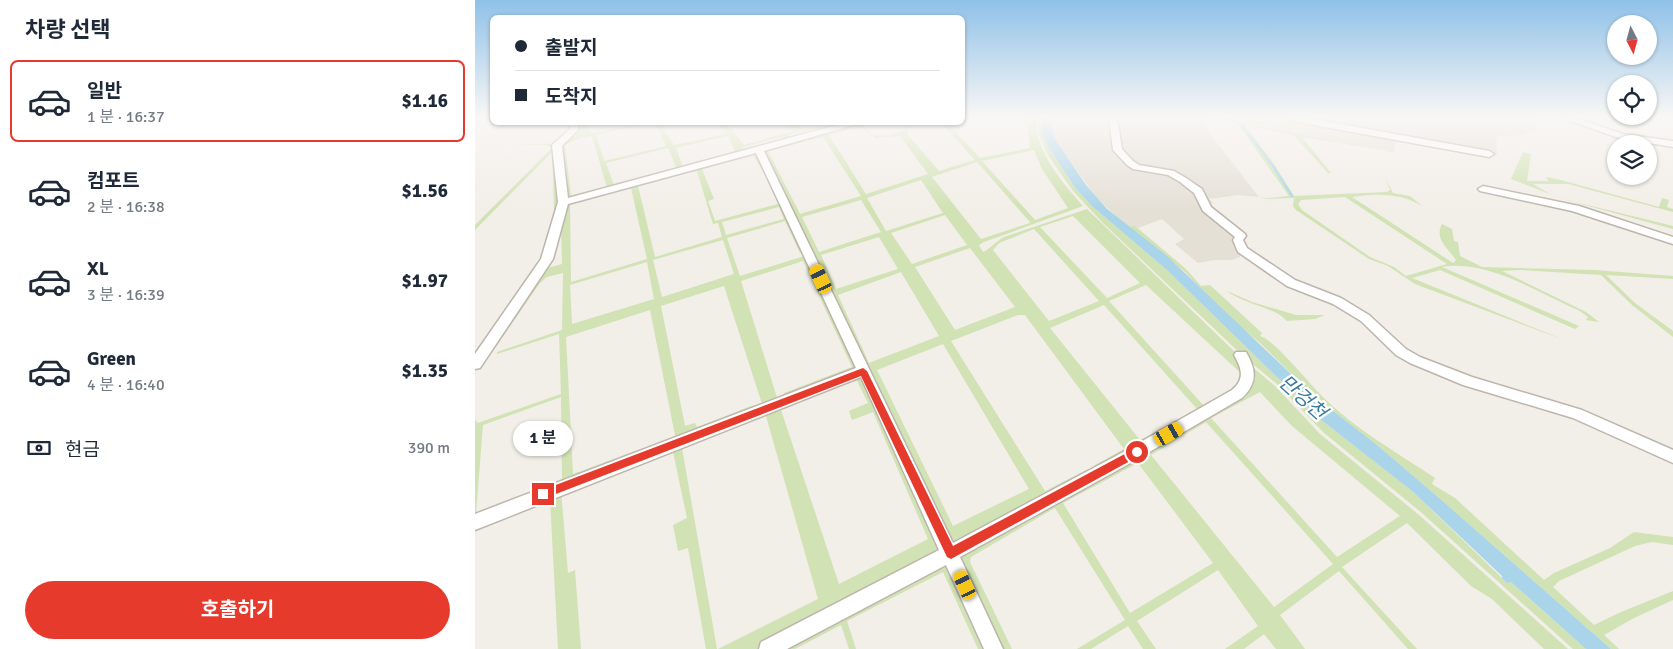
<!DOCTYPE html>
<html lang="ko">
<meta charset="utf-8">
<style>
:root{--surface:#fff;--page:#f6f6f7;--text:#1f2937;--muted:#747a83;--line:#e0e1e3;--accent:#e53a2c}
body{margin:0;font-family:Signika,"Noto Sans KR",sans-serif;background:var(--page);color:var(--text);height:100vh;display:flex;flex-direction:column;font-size:19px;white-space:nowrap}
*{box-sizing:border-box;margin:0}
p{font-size:16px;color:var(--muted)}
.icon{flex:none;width:28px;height:28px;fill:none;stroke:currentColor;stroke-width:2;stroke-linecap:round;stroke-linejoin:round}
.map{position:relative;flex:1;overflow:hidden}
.drawer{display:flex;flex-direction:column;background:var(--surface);width:475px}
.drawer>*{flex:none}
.top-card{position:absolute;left:15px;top:15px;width:475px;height:110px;border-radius:8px;box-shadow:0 1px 4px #0004;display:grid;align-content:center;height:110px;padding:0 25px;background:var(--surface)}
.needle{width:32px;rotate:174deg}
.buttons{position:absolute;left:1132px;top:15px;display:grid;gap:10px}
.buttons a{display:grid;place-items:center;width:50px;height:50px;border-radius:50%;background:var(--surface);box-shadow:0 1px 4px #0004;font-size:25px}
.end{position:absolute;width:22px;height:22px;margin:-11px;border:6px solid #e53a2c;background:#fff;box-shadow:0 0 0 2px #fff}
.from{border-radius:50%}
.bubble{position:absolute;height:35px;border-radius:18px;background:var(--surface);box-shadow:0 1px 4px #0004;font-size:16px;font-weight:700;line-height:35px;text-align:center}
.car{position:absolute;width:15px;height:30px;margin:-15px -8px;border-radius:6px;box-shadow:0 0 4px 1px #0007;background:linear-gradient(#f5c518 24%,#345 0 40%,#f5c518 0 76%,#345 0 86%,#f5c518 0)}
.top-card b{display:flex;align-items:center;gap:18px;height:48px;font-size:19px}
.top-card b+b{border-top:1px solid var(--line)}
.top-card i{width:12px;height:12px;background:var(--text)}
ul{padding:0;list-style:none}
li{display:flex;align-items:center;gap:15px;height:82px;margin:0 10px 8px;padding:0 15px;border:2px solid transparent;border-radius:8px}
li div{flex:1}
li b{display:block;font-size:19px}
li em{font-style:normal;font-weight:700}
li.on{border-color:var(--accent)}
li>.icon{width:45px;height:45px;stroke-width:1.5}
h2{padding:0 25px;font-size:22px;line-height:60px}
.pay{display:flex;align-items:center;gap:12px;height:55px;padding:0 25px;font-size:19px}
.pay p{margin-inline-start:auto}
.cta{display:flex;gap:10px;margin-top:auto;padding:10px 25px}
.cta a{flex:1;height:58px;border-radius:30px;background:var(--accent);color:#fff;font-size:20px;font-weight:700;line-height:58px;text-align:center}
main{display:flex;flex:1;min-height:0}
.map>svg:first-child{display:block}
.residential{fill:#e5e0d6}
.green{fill:#d1e2b4;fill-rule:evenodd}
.water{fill:#aad4e9}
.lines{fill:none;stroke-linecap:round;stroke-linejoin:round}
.stream{stroke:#aad4e9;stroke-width:2.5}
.street-casing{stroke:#bdb5ab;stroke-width:3}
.street{fill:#fff;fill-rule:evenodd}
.route{fill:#e53a2c}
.labels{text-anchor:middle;stroke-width:4.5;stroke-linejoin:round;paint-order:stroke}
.water-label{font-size:20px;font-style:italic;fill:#397b9f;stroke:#fff}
</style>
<main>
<section class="drawer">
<h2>차량 선택</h2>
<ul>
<li class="on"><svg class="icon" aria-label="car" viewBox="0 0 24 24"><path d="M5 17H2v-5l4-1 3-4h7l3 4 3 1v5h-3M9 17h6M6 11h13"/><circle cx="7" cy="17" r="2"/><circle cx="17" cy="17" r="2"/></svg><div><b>일반</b><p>1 분 · 16:37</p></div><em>$1.16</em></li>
<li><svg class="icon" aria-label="car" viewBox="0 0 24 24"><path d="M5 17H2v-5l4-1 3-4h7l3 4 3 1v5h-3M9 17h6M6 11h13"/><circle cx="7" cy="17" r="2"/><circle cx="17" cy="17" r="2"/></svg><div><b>컴포트</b><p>2 분 · 16:38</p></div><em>$1.56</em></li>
<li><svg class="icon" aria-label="car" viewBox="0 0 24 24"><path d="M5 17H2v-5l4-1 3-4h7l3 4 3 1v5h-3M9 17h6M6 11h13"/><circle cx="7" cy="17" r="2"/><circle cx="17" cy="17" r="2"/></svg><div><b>XL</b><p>3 분 · 16:39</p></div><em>$1.97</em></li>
<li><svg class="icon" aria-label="car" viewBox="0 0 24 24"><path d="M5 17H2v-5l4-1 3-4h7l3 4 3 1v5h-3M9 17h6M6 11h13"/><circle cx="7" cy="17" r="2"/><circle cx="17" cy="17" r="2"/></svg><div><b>Green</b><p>4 분 · 16:40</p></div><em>$1.35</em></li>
</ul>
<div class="pay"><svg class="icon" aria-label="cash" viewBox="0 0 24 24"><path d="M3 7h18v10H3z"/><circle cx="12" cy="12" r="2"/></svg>현금<p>390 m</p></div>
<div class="cta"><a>호출하기</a></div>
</section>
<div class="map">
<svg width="1198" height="649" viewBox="0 0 1198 649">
<rect width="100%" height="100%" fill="#f2eee8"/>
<path class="residential" d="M577,118h162l-11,3 7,13 49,63 -21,-2 -29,4 4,4 -7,3 36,30 -2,21 -8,3h-18l-16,3 -23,-19 9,-5 -22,-20 -24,9 -4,-3 -5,2 -8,-6 -25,-24 -35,-49 -8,-13z
M750,118h314l-7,5 7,6 -9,2 -6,4 -26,1 -2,5 1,14 -101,-16 -2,13 -97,-17 -35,-10z"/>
<path class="green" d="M551,118h10c-1,34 26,64 47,88l-99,36 -5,3 4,7c5,-1 13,-11 21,-15l83,-28 152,147 8,23 -101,-94 -37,16 96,106 -106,63 -4,-5 29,-16 -99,-134h-7l-67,26 94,150 41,-21 3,5 -102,56 -35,13 -191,-393 104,-28h8l-9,3 8,9 16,1 16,-6 2,-4 -1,-3h3v12l31,36 36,-11 -34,-37h6l33,35 50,-10zM387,127l13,11 25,-2 28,38 -62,20 -37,-59zM348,137l38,59 -61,18 -32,-63zM559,150l8,19 26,39 -33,12 -53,-59zM502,162l53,60v1l-49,16 -49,-62zM446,180l22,33 -57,18 -19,-33zM386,200l20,32 -62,20 -17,-35zM470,215l22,30 -55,19 -21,-31zM598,216l67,67 -33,15 -67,-71zM559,229l65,72 -50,20 -56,-71 6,-7zM404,237l19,32 -62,20 -15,-34zM495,248l45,59 -60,23 -40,-63zM426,272l38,64 -70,27 -31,-68zM629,305l94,105 -58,30 -90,-112zM468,344l86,145 -76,37 -76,-156z
M563,118h4v14l5,13 29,44 16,17 76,65 152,148 92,72 90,87 5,5 4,-1 75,67h-13l-151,-136 -99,-81 -45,-47 -36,-30 -139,-132 -30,-32 -25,-36 -9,-20z
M749,118c56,13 113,24 170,34l-92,-15 29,36h-3l-34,-37 -50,-12 30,40 20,32 93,-4 3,-2 -5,-12 8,15 17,3 12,10c-20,-13 -46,-13 -70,-9l101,66 3,-3c-8,-12 -22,-21 -14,-36l10,5 2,12 4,1 2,14 22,11 112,3 79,6v3l-67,-4 29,28 38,28v6l-41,-32 -31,-30 -81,-5 -18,1 84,41 13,10 -13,-2 2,-3 -8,-6c-41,-18 -93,-52 -138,-44l137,59 -4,3 -135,-59 -28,8 152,62 -149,-56 -27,-18 -19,-7 -73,-49 -3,-4 1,-8 -35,1 30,-3 -52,-73zM870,197l102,67 -41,12 -12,-9 -24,-10 -68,-47 -4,-6 3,-4z
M102,123h11l4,10 56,-10 -52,12 8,26 62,-15 -11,-23h6l13,22 52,-11 -8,-11h9l17,22 49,-14 -6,-8h9l7,7 33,-7 -48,12 2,4 -4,2 -4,-4 -41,11 3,5 -176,46 -7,-54 16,-15zM117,136l15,52 -36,8 -6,-51 15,-7zM253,136l8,17 -53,14 -7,-19zM193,148l9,21 -63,16 -8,-22z
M74,144l6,2 3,58 -2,8 -2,-3 -2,-57 -77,78v-5l77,-77 -5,-3h-33z
M1048,152l8,2 -4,27h21l-2,-4 15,3 98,27 3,-9 7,2 -2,7 6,2v3l-105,-28h-35l17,10 -39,-15z
M280,153l18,30 -3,1 -17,-29 -51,14 12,30 -6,2 7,20 63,-17 -7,-19 2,-1 32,67 -5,2 -15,-32 -58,17 13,38 68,-21 50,112 -71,31 -3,-5 68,-26 -49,-106 -62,20 37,120 -15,6 -39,-121 -63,20 24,120 10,-3 2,4 57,-22 1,5 -79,30 -26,-130 -84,27 7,137 73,-27v4l-171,68v-99l3,3 83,-29 -2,-60 -62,20v-2l65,-22 1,-57 -16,4 -7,6 -48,69 -8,3 60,-86 18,-5 -1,-40 3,-19h6l1,77 76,-23 -16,-71 -58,15 -2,-2 112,-30 1,3 -46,12 17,71 67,-20 -4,-14 -5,1 -16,-53 -6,1 -2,-2zM304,207l5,12 -58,16 -4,-13zM248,240l11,34 -72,23 -9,-37zM172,262l7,37 -82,25 -2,-39zM86,397l1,83 -86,33 7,-88z
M1088,199l110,27v3z
M659,225l52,44 15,17 9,-1 52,48 -2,3c15,4 52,51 66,64 32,31 72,53 109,78l-3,6 23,14 89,82 10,-7 56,-25 24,-16 39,5v8l-21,-3 -17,4 -76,35 -6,6 41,38 27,-13 52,-21v9l-39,18 -30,17 15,14h-8l-173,-152 -61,-52 -63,-49 -54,-53 -35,-29 -40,-42 -56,-45z
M752,291l25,11 44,13h29l-10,4 -28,2c-12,-14 -42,-16 -60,-30z
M770,361l30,25 45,48 99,81 149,134h-24l-52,-50 -21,-13 -64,-63 -65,44 75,82h-9l-69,-78 -59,44 25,34h-29l-12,-15 -20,15h-19l33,-23 -40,-56 -81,51 19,28h-13l-15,-23 -37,23h-14l48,-29 -70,-112 -84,49 -1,5 42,87h-14l-39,-86 1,-9 278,-157zM785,392l32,34 108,90 -63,41 -126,-139zM731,422l127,142 -59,43 -123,-152zM663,463l75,100 -83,50 -67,-110z
M386,374l81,175 -180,100h-44l100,-50 -52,-183 -84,32 35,201h-11l-18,-101 -10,3 -5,-26 14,-7 -14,-66 -95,37 -2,-5zM381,379l12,24 -19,8 3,9 21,-8 55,127 -89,45 -58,-174z
M86,490l7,83 7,-3 6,79h-23l-8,-149 -75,30z
M473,564l42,85h-12l-35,-77 -96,49 9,28h-7l-8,-24 -46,24h-17z"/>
<path class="water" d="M567,118h10l1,17 8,13 25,37 21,24 59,46 148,141 63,49 61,52 173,152h-25l-75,-67 -4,1 -5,-5v-2l-90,-85 -92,-72 -152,-148 -76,-65 -16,-17 -29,-44 -5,-13z"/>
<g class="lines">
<path class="stream" d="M748,118l17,5 33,43 19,30"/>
<g class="street-casing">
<path id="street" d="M634,118h8l5,31 11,12 6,4 35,6 12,7 16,11 9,18 34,27 1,2 -3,4 4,8 48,32 46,18 28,17 37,34 14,8 52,20 110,33 91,40v13l-100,-45 -110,-33 -53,-22 -14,-8 -35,-34 -28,-17 -46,-18 -49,-34 -5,-12 2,-3 -32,-26 -9,-18 -14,-11 -12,-7 -35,-6 -6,-4 -14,-15z
M813,118h19l182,33 5,3 -5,3 -197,-36z
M1087,118h13l48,16 50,7v6l-54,-9z
M95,122h8v8l-16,16 6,52 280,-76h16l-100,29 189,392 163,-87 116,-66c13,-11 10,-21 2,-35l2,-3h10c10,17 12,31 -4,46l-115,67 -167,92 43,92h-19l-38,-84 -159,84h-28l2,-7 178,-92 -78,-173 -386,153v-16l381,-146 -100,-215 -188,51 -15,55 -73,109 -5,1v-15l66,-95 17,-57 -6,-57 18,-16z
M1008,186l96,20 94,31v7l-101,-33 -92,-20 -2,-2z"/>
</g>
<use href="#street" class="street"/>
</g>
<linearGradient id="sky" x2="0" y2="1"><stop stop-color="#8fc1e8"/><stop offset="0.56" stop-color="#f9f7f5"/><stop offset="1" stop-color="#f9f7f5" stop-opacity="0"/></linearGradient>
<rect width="1198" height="209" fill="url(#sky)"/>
<path class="route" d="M388,368l4,3 86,175 181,-97 3,-1 5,4 -1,3 -190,104 -4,-2 -86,-181 -318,123 -5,-5 2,-3z"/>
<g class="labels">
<g class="water-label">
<text transform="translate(828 397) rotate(42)" y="7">만겅천</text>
</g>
</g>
</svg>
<div class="buttons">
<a><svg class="needle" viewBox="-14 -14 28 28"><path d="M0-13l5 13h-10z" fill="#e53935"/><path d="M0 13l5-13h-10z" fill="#747a83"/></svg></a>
<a><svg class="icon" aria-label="locate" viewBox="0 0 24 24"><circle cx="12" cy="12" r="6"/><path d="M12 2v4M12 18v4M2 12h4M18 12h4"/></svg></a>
<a><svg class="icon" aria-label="layers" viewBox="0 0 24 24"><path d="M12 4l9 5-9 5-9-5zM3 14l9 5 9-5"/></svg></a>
</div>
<i class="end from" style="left:662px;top:452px"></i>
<i class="end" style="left:68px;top:494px"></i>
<div class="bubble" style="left:38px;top:421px;width:60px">1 분</div>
<i class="car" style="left:346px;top:279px;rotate:335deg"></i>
<i class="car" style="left:694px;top:434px;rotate:60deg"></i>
<i class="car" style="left:490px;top:585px;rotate:335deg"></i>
<div class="top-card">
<b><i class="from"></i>출발지</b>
<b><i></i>도착지</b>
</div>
</div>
</main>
